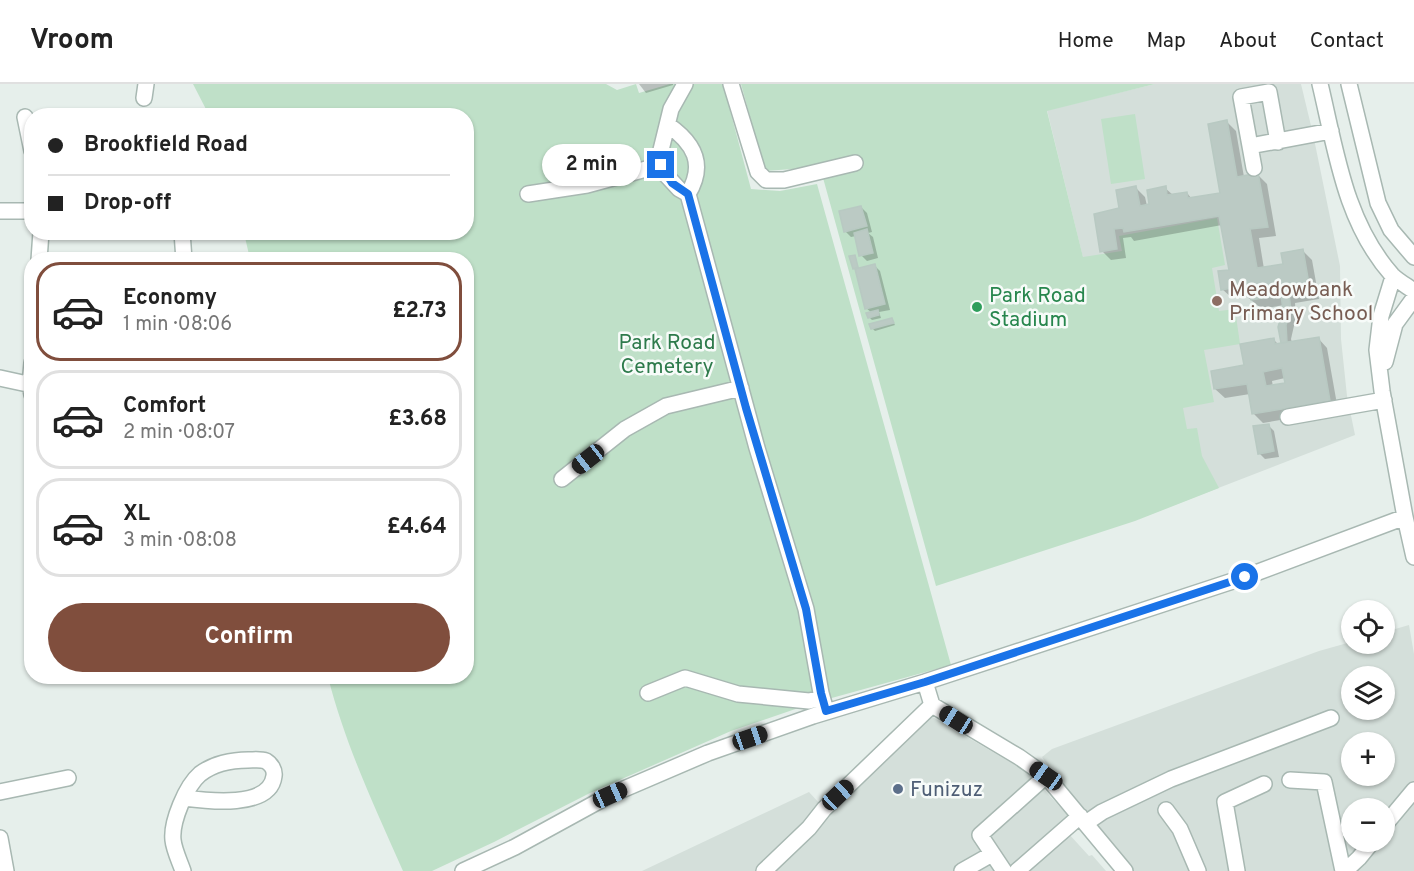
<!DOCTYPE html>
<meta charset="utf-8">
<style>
:root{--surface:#fff;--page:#f6f6f6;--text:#222;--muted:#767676;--line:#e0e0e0;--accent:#804e3d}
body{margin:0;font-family:Overpass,sans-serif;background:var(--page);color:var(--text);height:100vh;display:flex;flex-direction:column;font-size:22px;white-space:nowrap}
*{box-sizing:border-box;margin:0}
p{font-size:20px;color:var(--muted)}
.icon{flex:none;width:33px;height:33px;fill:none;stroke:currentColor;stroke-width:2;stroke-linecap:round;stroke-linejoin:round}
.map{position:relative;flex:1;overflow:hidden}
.side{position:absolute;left:24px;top:168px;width:450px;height:432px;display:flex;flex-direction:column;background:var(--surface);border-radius:24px;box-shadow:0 2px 4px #0004}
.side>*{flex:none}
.guide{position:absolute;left:24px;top:24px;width:450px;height:132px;border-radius:24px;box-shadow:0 2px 4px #0004;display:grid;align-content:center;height:132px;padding:0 24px;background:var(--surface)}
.fabs{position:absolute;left:1341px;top:516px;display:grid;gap:12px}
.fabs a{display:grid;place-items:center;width:54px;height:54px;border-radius:50%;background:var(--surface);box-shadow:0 2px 4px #0004;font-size:30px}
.end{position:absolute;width:27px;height:27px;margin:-14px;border:8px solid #1a73e8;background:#fff;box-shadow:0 0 0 3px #fff}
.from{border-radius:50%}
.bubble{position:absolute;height:42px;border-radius:21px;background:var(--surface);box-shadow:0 2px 4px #0004;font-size:20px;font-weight:700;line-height:42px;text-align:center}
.car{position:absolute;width:18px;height:36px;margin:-18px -9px;border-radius:8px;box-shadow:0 0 4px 2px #0007;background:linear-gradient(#222 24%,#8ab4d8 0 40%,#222 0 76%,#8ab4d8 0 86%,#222 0)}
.guide b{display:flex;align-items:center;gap:21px;height:57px;font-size:22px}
.guide b+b{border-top:2px solid var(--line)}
.guide i{width:15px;height:15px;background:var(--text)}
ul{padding:10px 0 0;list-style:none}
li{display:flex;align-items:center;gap:18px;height:99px;margin:0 12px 9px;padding:0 12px;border:3px solid var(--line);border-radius:24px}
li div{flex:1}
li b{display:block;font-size:22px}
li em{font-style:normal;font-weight:700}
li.active{border-color:var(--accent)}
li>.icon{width:54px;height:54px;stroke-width:1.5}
.action{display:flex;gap:12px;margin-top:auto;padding:12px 24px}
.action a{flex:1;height:69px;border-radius:36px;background:var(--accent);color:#fff;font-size:24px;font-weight:700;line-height:69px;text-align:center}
header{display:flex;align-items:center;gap:36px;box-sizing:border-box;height:84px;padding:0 30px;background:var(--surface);border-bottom:2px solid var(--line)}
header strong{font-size:28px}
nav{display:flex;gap:33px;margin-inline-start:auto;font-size:21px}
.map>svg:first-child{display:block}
.built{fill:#d4dfda;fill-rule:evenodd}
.green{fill:#bfe0c8}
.shadow{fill:#0003;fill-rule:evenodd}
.building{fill:#bbcac4;stroke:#b8c9c2;stroke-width:1.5;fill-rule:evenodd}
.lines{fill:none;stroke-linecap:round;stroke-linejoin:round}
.minor-casing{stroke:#a8b8b2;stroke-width:18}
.minor{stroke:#fff;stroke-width:15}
.route{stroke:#1a73e8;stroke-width:8}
.education-dot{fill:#8d6e63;stroke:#f7fbf9;stroke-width:2}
.leisure-dot{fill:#2e9e5b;stroke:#f7fbf9;stroke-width:2}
.service-dot{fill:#5c6f8a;stroke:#f7fbf9;stroke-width:2}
.labels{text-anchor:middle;stroke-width:5;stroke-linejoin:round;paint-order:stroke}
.education-label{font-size:21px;fill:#785e54;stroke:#f7fbf9;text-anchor:start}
.leisure-label{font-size:21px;fill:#27864d;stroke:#f7fbf9;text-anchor:start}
.park-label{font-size:21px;fill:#2d7a4b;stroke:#f7fbf9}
.service-label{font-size:21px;fill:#4e5e75;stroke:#f7fbf9;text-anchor:start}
</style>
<header>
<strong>Vroom</strong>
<nav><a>Home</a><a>Map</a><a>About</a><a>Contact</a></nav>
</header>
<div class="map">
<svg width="1414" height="787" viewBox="0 0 1414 787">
<rect width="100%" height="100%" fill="#e6efeb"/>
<path class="built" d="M1155,0h146l12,50 27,132 1,73 6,57 8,39 -209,81 -99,-406z
M1409,541l5,29v217h-290l-32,-40 -50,-74 10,-8 267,-98 32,-9 1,2h32l1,-12zM1352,592h32v34h-32zM1352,658h32v34h-32zM1352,724h32v34h-32z
M929,631l100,58 41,45 -2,15 21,23 3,-1 14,16h-464l167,-79 21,23 69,-66z"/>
<path class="green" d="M193,0h413l11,6 19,-6 3,9 31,-9h53l28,105 29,2 37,-7 134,481 -141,39 -79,27 -141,62 -96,49 -62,29h-29c-29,-66 -57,-124 -75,-194l138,-1v-416l-216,-1 -6,-26 222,-1v-116l-257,-1z
M741,0h414l-108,27 36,146 39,-6 -3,-15 98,-18 8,47 -13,3 7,43 16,-2 5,35 -36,6 10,52 -31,6 4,21 10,-1 5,28 17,32 -84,33 -199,65 -116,-419 -55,4z
M1135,30l10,65 -34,5 -10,-65z"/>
<path class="shadow" d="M639,0h34v1l-27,8z
M1227,38l9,9 8,46 14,-2 9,9 9,52 -17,2 5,31 21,-4 18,-14 9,9 7,39 -24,4 1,14 -5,22 1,4 26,-5 9,10 11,62 -75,13 -9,-9 -4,-20 -25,4 -10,-9 31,-23 27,-27 6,6 5,-1 -2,-2 2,-37 -22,4 -16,-13 -14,2 -10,-9 8,-18 -8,-46 -88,16 -3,-4 -8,1 3,20 -15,2 -9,-9 18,-42 16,-21 9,9 2,9 18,-18 8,7 14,-2 5,6 29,-5zM1285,294l2,6 -14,3 -1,-6z
M861,123l6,6 5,19 -4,1 5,4 5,21 -11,3 -6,-6 -5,-19 -5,1 -6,-6z
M854,173l5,12 15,-4 6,6 10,39 -11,2 2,6 -9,2 -3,-3 3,-4 -6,-5 -9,-37 -3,-3z
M892,236l3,5 -20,6 -3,-3z
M1268,341l6,6 5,26 -14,2 -6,-6z"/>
<path class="building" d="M1227,36l10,57 21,-4 10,54 -18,2 7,39 26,-4 -2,-11 22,-4 7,41 -59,10 -1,-8 -8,1 -1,-7 -20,4 -3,-19 11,-1 -10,-54 -95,16 -1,-4 -9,1 3,20 -17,3 -6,-38 25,-6 -3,-18 20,-4 4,20 9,-2 -2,-14 19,-4 1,9 20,-3 1,6 32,-5 -12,-69z
M861,122l6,20 -23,6 -5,-21z
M867,145l6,24 -14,3 -5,-23z
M855,171l3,12 -5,2 -4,-13z
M875,180l10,40 -20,5 -10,-40z
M1289,210l2,17 -5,14 1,17 -6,1 -3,-16 5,-17 -2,-15z
M878,226l1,5 -11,3 -2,-5z
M892,234l2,5 -23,6 -2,-5z
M1319,253l11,64 -78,13 -5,-30 -33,5 -3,-18 33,-6 -4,-21 34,-6 1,6zM1282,284l3,15 -19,3 -3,-14z
M1269,340l5,27 -16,3 -5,-28z"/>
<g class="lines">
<g class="minor-casing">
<path id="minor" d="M685,0l-14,25 -11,45 1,11 5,10 13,14 9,5 69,254 49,161 15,84 5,18
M731,0l27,88 8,8h18l71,-17
M1320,0c16,67 25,138 72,191 6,6 15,11 22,16
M1349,0l29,119 13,27 23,27
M144,14l2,-14
M25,33l7,34
M668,41c26,18 38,39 20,69
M1250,62l-9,-49 28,-5 9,50
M1254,84l-4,-22 81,-15
M528,110l59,-9 74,-20
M0,127h32
M182,148l2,28
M39,176l2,-28
M1393,193l-12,39 -4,34 5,41 23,126 9,40
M1385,278l10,-38 19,-26
M32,279l-2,21 2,11
M0,294l32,7
M1288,333l96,-17
M562,395l63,-50 41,-23 75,-18
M648,609l37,-15 53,16 71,7 13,-3
M932,621l87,52 27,19 79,95
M1290,696l34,2 19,89
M0,708l68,-14
M1166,726l14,19 18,42
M1086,739l16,-11 69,-33 160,-61
M1384,742l30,-36
M0,754l6,33
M183,787c-3,-9 -9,-21 -10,-31 -2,-18 13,-54 27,-66 13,-10 32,-14 48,-14 6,0 13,-1 18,1 5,3 9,9 8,15 -4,33 -67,25 -90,22
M463,787l52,-24 95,-52 98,-42 105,-37 112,-34 320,-105 160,-60
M764,787l45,-43 15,-19 108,-104 -7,-23
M962,787l30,-17
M1004,787l-24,-36 66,-59
M1017,787l63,-55
M1237,787l-12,-69 39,-18
M1345,787l14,-13 13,-16"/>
</g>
<use href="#minor" class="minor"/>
</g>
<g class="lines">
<path class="route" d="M661,81l11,18 16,11 58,214 60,201 15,84 5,18 99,-29 320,-105"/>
</g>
<circle class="education-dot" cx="1217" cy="217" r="6"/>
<circle class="leisure-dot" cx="977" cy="223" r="6"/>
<circle class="service-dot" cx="898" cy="705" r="6"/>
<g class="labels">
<g class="education-label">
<text x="1229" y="212">Meadowbank<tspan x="1229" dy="24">Primary School</tspan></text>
</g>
<g class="leisure-label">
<text x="989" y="218">Park Road<tspan x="989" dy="24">Stadium</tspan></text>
</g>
<g class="park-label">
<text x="667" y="265">Park Road<tspan x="667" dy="24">Cemetery</tspan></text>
</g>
<g class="service-label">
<text x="910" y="712">Funizuz</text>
</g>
</g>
</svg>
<div class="fabs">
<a><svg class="icon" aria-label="locate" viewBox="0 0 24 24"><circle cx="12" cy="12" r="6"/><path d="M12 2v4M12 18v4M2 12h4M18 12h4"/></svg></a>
<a><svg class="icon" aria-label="layers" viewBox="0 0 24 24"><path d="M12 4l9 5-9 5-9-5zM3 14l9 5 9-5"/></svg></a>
<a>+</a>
<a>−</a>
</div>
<i class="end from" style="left:1245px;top:493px"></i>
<i class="end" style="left:661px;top:81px"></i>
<div class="bubble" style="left:542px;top:60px;width:99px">2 min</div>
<i class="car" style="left:588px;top:375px;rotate:232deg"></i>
<i class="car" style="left:956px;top:636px;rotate:302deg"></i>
<i class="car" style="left:750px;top:654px;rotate:71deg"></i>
<i class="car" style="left:1046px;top:692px;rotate:305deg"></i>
<i class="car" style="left:610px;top:711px;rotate:66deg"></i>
<i class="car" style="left:838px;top:711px;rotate:47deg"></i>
<div class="guide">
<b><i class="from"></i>Brookfield Road</b>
<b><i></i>Drop-off</b>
</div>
<section class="side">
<ul>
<li class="active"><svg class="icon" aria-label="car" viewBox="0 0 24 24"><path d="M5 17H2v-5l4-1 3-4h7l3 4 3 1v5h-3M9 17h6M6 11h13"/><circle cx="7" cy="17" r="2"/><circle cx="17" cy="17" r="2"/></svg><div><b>Economy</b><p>1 min · 08:06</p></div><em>£2.73</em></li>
<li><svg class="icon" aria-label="car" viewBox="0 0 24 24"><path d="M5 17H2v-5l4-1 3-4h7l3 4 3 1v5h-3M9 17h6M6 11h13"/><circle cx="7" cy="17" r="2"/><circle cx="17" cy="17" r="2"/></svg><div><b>Comfort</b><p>2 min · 08:07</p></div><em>£3.68</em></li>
<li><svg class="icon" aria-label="car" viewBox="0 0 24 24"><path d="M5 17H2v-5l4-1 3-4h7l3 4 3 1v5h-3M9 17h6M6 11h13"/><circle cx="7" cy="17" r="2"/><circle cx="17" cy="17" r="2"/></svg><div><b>XL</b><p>3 min · 08:08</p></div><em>£4.64</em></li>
</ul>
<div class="action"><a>Confirm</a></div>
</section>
</div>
